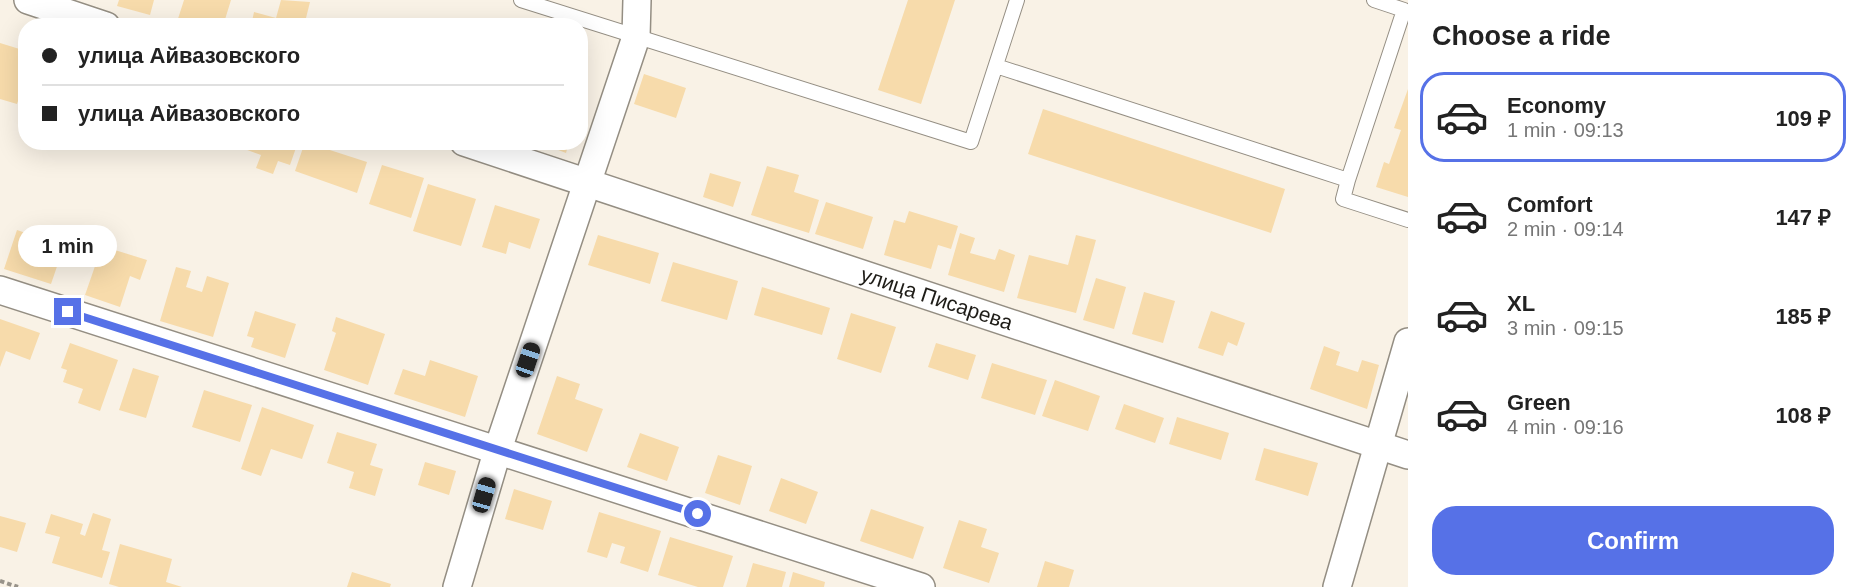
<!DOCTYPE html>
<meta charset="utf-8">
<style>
:root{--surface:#fff;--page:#f6f6f6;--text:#222;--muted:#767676;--line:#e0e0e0;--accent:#5671e7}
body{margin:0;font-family:Helvetica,sans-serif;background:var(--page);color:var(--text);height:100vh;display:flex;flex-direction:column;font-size:22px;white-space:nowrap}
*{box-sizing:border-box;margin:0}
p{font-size:20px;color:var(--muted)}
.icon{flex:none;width:33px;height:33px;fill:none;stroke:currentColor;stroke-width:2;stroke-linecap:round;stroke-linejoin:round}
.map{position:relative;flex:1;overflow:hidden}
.panel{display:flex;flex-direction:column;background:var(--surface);width:450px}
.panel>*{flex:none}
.top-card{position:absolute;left:18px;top:18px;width:570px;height:132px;border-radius:24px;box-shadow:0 6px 24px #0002;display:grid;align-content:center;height:132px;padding:0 24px;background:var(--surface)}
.end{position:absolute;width:27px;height:27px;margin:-14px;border:8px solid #5671e7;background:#fff;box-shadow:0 0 0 3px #fff}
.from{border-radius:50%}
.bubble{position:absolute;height:42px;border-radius:21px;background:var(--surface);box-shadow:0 6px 24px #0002;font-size:20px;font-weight:700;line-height:42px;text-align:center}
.car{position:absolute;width:18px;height:36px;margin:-18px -9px;border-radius:8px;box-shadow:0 0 4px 2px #0007;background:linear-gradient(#222 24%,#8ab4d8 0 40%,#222 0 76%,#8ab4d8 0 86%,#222 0)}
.top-card b{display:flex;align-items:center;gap:21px;height:57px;font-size:22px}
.top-card b+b{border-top:2px solid var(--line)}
.top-card i{width:15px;height:15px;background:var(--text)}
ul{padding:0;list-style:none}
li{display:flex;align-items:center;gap:18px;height:90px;margin:0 12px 9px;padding:0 12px;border:3px solid transparent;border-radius:24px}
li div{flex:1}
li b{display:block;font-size:22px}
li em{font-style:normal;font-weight:700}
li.active{border-color:var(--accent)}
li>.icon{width:54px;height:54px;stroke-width:1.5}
h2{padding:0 24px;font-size:27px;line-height:72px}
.action{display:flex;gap:12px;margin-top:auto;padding:12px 24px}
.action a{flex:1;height:69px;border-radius:24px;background:var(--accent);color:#fff;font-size:24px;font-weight:700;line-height:69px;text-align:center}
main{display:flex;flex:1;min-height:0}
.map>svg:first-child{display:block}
.building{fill:#f7dbab}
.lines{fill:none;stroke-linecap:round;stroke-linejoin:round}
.lane-casing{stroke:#948e83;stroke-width:16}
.street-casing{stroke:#948e83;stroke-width:30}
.path{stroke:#98938a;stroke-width:4;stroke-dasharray:4.5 3;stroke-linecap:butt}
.lane{stroke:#fff;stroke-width:14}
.street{stroke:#fff;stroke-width:27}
.route{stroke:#5671e7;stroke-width:8}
.labels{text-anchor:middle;stroke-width:5;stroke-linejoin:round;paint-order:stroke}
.street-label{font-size:21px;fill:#1e1c17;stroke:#fff}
</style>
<main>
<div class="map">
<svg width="1408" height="587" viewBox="0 0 1408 587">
<rect width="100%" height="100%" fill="#f9f2e6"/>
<path class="building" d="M119,0h35l-4,15 -33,-9z
M184,0h47l-8,26h-45l-2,-1z
M281,0l29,2 -6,24h-53l3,-14 22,6z
M908,0h47l-34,104 -43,-14z
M0,43l26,8v26l-9,27 -17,-5z
M644,74l42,14 -10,30 -42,-14z
M1408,89v108l-32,-10 8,-25 5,2 12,-34 -7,-2z
M1043,109l242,80 -14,44 -243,-79z
M244,142h54l-8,23 -12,-4 -5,13 -17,-6 5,-13 -19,-7z
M305,142l62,20 -10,31 -62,-22z
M538,142h31l-3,11z
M382,165l42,13 -13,40 -42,-14z
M767,166l32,9 -5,17 25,8 -10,33 -58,-18z
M710,173l31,9 -8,25 -30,-10z
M428,184l48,15 -15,47 -48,-15z
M826,202l47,15 -10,32 -48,-15z
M495,205l45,14 -10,30 -21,-7 -3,12 -24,-7z
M909,211l49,15 -7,23 -13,-4 -7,24 -47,-14 10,-35 11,3z
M17,230l47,16 -13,38 -47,-15z
M960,233l15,5 -5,15 25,7 4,-11 16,6 -11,37 -56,-17z
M598,235l61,18 -9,31 -62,-19z
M1076,235l20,5 -20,73 -59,-15 12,-43 39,10z
M102,246l45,14 -7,20 -10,-4 -10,31 -35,-12z
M673,262l65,19 -11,39 -66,-19z
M176,267l15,4 -5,16 16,5 5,-16 22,7 -16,54 -53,-16z
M1096,278l30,9 -12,42 -31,-9z
M762,287l68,21 -8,27 -68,-20z
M1144,292l31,9 -12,42 -31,-9z
M255,311l41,13 -11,34 -34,-11 3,-9 -7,-2z
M1211,311l34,12 -8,23 -9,-4 -5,14 -25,-8z
M851,313l45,14 -15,46 -44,-14z
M336,317l49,17 -17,51 -44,-15 12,-37 -4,-2z
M0,319l40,14 -10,27 -24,-9 -6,16z
M70,343l48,17 -18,51 -22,-8 5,-14 -20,-7 4,-12 -6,-2z
M936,343l40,12 -8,25 -40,-13z
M1324,346l16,6 -4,13 22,7 4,-12 17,5 -12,44 -57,-20z
M430,360l48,16 -13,41 -71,-23 9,-25 22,7z
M992,363l55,17 -12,35 -54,-17z
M133,368l26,8 -13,42 -27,-8z
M557,376l23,8 -5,15 28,10 -16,43 -50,-18z
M1055,380l45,16 -12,35 -46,-15z
M204,390l48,15 -12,37 -48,-15z
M1124,404l40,14 -9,25 -40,-14z
M262,407l52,18 -12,34 -31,-10 -10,27 -20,-7z
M1177,417l52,16 -8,27 -52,-16z
M337,432l40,12 -7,21 13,4 -8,27 -26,-8 5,-16 -27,-9z
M640,433l39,14 -12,34 -40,-14z
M1264,448l54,15 -10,33 -53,-16z
M718,455l34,11 -12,39 -35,-12z
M425,462l31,9 -7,24 -31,-10z
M781,478l37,14 -12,32 -37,-13z
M514,489l38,12 -9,29 -38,-11z
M871,509l53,18 -11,32 -53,-18z
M599,512l62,19 -13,41 -28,-9 5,-16 -13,-4 -5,15 -20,-6z
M93,513l18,6 -9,31 8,2 -8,26 -50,-15 8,-26 -15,-4 6,-19 32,10 -3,10 5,2z
M0,516l26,7 -9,29 -17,-5z
M959,520l28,9 -6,18 18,6 -10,30 -46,-15z
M670,537l63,19 -10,31h-25l-40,-12z
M120,544l52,15 -6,23 16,5h-63l-10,-3z
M1045,561l29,9 -5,17h-32z
M753,563l33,9 -4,15h-36z
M352,572l39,12 -1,3h-43z
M793,572l32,10 -1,5h-35z"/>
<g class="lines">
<g class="lane-casing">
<path id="lane" d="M521,0l450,142 46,-142
M996,66l352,114 56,-170 -30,-10
M1348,180l-5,19 65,21"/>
</g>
<g class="street-casing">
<g id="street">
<path d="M28,0l78,26"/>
<path id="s1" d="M464,142l944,313"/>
<path d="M0,290l921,297"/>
<path d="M457,587l41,-138 138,-412 1,-37"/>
<path d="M1337,587l71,-245"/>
</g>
</g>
<path class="path" d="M0,581l18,6"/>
<use href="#lane" class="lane"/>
<use href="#street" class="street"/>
</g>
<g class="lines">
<path class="route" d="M68,312l630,202"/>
</g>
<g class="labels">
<g class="street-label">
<text dy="7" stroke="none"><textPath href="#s1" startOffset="498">улица Писарева</textPath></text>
</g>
</g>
</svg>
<i class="end from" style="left:698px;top:514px"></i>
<i class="end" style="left:68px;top:312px"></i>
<div class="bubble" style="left:18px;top:225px;width:99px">1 min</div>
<i class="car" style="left:528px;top:360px;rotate:19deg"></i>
<i class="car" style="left:484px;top:495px;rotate:16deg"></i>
<div class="top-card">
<b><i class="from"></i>улица Айвазовского</b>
<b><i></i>улица Айвазовского</b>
</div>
</div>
<section class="panel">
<h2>Choose a ride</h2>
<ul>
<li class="active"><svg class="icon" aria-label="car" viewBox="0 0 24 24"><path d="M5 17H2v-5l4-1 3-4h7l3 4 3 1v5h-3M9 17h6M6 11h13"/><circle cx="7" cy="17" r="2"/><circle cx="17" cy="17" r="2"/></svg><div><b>Economy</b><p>1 min · 09:13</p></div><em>109 ₽</em></li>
<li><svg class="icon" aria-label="car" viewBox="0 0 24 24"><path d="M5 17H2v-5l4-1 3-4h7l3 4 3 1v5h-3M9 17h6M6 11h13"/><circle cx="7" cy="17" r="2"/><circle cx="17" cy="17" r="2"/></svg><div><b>Comfort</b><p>2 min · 09:14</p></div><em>147 ₽</em></li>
<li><svg class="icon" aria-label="car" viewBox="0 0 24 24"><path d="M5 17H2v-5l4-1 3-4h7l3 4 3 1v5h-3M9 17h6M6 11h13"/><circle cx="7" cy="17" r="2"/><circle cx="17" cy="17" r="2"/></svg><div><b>XL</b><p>3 min · 09:15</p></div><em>185 ₽</em></li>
<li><svg class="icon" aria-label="car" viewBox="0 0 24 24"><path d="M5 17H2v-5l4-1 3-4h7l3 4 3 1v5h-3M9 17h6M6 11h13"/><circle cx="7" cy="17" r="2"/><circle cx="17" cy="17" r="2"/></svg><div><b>Green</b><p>4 min · 09:16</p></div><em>108 ₽</em></li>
</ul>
<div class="action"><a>Confirm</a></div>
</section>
</main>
